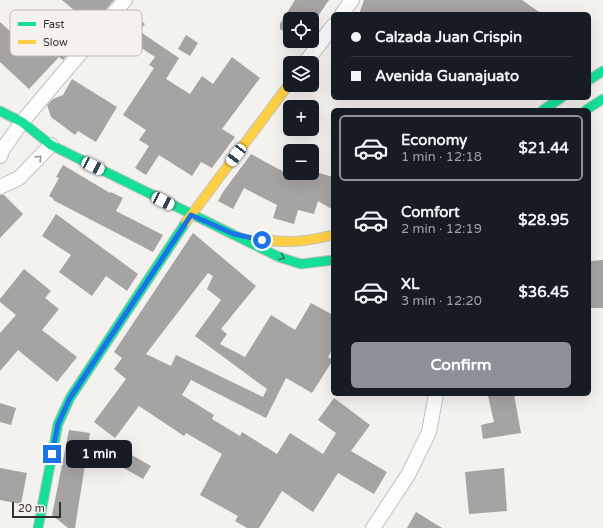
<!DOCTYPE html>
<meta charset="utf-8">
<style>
:root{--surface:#171b24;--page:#242831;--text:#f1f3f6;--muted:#9ea1a6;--line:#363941;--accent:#8c9099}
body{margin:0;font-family:"Varela Round",sans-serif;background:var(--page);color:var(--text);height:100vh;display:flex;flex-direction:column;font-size:15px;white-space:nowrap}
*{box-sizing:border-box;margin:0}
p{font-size:13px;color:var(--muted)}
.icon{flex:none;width:22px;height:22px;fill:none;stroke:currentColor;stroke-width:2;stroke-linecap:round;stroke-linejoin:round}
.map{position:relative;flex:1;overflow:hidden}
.details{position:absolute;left:331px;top:108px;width:260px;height:288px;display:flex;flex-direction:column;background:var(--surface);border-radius:6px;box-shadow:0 4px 16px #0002}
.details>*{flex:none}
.hud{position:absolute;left:331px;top:12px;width:260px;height:88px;border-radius:6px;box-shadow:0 4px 16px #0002;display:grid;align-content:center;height:88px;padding:0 20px;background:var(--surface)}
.tools{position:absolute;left:283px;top:12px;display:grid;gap:8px}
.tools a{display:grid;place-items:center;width:36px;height:36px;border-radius:6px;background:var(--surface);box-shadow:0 4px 16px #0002;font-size:20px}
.scale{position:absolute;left:12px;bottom:10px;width:49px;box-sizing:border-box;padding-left:4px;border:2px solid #333130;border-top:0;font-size:11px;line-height:14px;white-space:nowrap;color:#333130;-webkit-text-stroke:3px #f5f2ee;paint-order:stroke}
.end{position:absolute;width:18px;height:18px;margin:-9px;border:5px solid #1a73e8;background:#fff;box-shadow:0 0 0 2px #fff}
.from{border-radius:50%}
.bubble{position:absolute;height:28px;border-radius:6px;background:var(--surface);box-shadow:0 4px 16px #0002;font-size:13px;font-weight:700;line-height:28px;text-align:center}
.car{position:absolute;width:12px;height:24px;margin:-12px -6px;border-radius:5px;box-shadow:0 0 3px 1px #0007;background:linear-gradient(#fff 24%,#345 0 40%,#fff 0 76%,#345 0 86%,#fff 0)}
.hud b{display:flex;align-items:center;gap:14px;height:38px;font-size:15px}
.hud b+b{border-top:1px solid var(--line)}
.hud i{width:10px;height:10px;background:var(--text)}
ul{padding:7px 0 0;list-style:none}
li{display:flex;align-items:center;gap:12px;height:66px;margin:0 8px 6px;padding:0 12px;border:2px solid transparent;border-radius:6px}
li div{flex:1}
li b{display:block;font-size:15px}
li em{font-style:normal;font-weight:700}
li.active{border-color:var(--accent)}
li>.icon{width:36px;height:36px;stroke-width:1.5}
.button{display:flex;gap:8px;margin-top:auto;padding:8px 20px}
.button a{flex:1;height:46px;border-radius:6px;background:var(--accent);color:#fff;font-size:16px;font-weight:700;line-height:46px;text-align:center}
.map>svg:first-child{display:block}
.building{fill:#a5a4a2;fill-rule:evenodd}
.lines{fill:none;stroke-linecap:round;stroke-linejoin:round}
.street-casing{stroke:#c3c2c0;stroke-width:16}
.fast-casing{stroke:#c3c2c0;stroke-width:11}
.slow-casing{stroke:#c3c2c0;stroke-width:11}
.street{stroke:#fdfdfd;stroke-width:14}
.fast{stroke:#16e098;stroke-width:9}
.slow{stroke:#ffcf43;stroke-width:9}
.oneway{stroke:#989796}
.oneway2{stroke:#26805f}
.route{stroke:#1a73e8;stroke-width:5}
.key{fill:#f5f2ee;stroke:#bbb8b5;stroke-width:1}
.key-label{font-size:11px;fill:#333130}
</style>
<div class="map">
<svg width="603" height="528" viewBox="0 0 603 528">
<rect width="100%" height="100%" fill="#f4f2ef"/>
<path class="building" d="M62,0h52l-51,60 -4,-3 -30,32 -29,-27v-40l20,18 2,-1 18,16 36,-43z
M295,0h34l-17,25v-6h-22v17l-10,-7v-5z
M364,0h158l20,14h-183z
M128,10l17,14 -6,7 40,27 -13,21 24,15 12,-18 11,8 19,-27 28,21 -38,51 13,8 -23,31 -11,-6 -9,14 -33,-21 -13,20 -11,-7 14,-22 -10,-6 7,-10 -23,-15 31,-47 -5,-3 6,-8 -24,-16 -9,11 -18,-14z
M186,35l12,8 -8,13 -12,-7z
M72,79l45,28 -21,35 -18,-11 -3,4 -24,-18 -4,-12 6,-6 10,-4z
M251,154l35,19 3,-9 1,1v8h22v-2l21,6v33l-15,-9 -4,13 -16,-4 -4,14 -21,-6 4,-13 -33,-17 -11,21 -15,-8 5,-9z
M63,165l47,28 1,-1 12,6 -7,13 47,24 -10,17 -100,-52 1,-1 -5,-3 10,-18 -3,-1z
M0,195h4l19,19 -23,24z
M56,214l82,60 -11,17 -21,-15 -14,20 -33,-24 12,-17 -29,-19z
M193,233l63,53 -35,43 6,5 -7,10 25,13 26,-42 24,15 16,-27 22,12v33l-5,9 5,3 -21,33 -26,-15 -20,40 -75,-38 -9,15 32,20 -2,4 28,17 2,-4 35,22 13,-21 33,21 13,-21 -18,-13 16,-22 36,27 -19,26 36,21 -13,22 -36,-21 -25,39 -31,-21 -23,37h-12l-12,-7 3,-5 -38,-21 22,-41 -36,-21 -2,3 -45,-30 -24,32 -21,-16 32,-43 -12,-10 8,-11 -8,-6zM208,273l5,3 -6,13 14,11 -26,36 72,53 -4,8 -87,-42 -5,11 -25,-12z
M603,260v48h-12v-47z
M24,269l27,22 -6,7 14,11 -17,21 35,27 -20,25 -39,-32 -18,21v-38l16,-18 -16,-13v-3z
M497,394h17l7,39 -38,6 -2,-14 13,-3 -6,-26z
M0,403l16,5 -5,17 -11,-3z
M69,430l21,3 -15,95h-7l-16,-13z
M128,453l23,13 -8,13 -23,-13z
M0,468l27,5 -6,31 -21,-4z
M504,468l3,43 -38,3 -4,-42z
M416,512l26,16h-35z"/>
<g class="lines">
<g class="street-casing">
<path id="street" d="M342,14l10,-14
M305,63l28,-37
M0,156l3,-7 19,-27 103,-122
M0,187l19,-9 32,-33
M373,528l35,-53 21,-43 7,-38"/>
</g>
<g class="fast-casing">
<path id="fast" d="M589,80l14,-9
M543,110l18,-12
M586,110l17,-11
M0,111l22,11 29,23 228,112 22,7 32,-4
M38,528l20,-104 12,-26 116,-176"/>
</g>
<g class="slow-casing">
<path id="slow" d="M186,222l104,-139
M256,238c29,6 48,4 77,-3"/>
</g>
<use href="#street" class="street"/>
<use href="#fast" class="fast"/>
<use href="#slow" class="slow"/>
</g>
<defs><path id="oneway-chevron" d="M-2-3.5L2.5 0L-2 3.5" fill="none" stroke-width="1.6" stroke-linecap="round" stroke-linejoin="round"/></defs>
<use class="oneway" href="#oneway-chevron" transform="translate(39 158) rotate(-46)"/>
<use class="oneway2" href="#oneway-chevron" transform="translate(282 257) rotate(21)"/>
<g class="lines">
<path class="route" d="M52,454l6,-30 12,-26 121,-183 43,19 28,6"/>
</g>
<rect x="10" y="10" width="132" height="46" rx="6" class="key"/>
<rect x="18" y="22" width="18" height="4" fill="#16e098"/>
<rect x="18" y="40" width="18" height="4" fill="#ffcf43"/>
<g class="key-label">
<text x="43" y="28">Fast</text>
<text x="43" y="46">Slow</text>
</g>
</svg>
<div class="tools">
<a><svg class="icon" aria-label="locate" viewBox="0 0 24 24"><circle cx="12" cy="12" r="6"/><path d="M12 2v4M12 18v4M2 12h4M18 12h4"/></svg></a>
<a><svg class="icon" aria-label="layers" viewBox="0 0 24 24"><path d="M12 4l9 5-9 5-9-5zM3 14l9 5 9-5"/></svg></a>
<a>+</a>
<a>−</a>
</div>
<div class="scale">20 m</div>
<i class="end from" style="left:262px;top:240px"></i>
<i class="end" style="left:52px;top:454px"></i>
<div class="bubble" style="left:66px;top:440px;width:66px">1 min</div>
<i class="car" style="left:236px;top:155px;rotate:217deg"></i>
<i class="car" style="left:93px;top:166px;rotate:116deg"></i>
<i class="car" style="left:163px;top:201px;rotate:117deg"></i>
<div class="hud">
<b><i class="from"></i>Calzada Juan Crispin</b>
<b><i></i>Avenida Guanajuato</b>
</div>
<section class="details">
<ul>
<li class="active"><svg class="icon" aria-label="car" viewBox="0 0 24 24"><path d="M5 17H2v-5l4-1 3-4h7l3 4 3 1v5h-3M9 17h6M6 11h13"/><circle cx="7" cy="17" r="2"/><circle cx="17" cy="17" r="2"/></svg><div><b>Economy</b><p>1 min · 12:18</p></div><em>$21.44</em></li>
<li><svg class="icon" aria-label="car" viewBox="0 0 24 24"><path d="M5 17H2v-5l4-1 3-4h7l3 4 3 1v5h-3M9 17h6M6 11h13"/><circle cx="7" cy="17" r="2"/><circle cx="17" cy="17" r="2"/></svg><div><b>Comfort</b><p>2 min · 12:19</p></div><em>$28.95</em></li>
<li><svg class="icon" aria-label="car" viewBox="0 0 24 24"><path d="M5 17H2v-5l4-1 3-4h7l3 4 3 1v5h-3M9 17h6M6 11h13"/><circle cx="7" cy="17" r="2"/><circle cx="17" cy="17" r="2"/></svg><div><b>XL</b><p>3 min · 12:20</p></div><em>$36.45</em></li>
</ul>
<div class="button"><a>Confirm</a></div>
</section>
</div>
